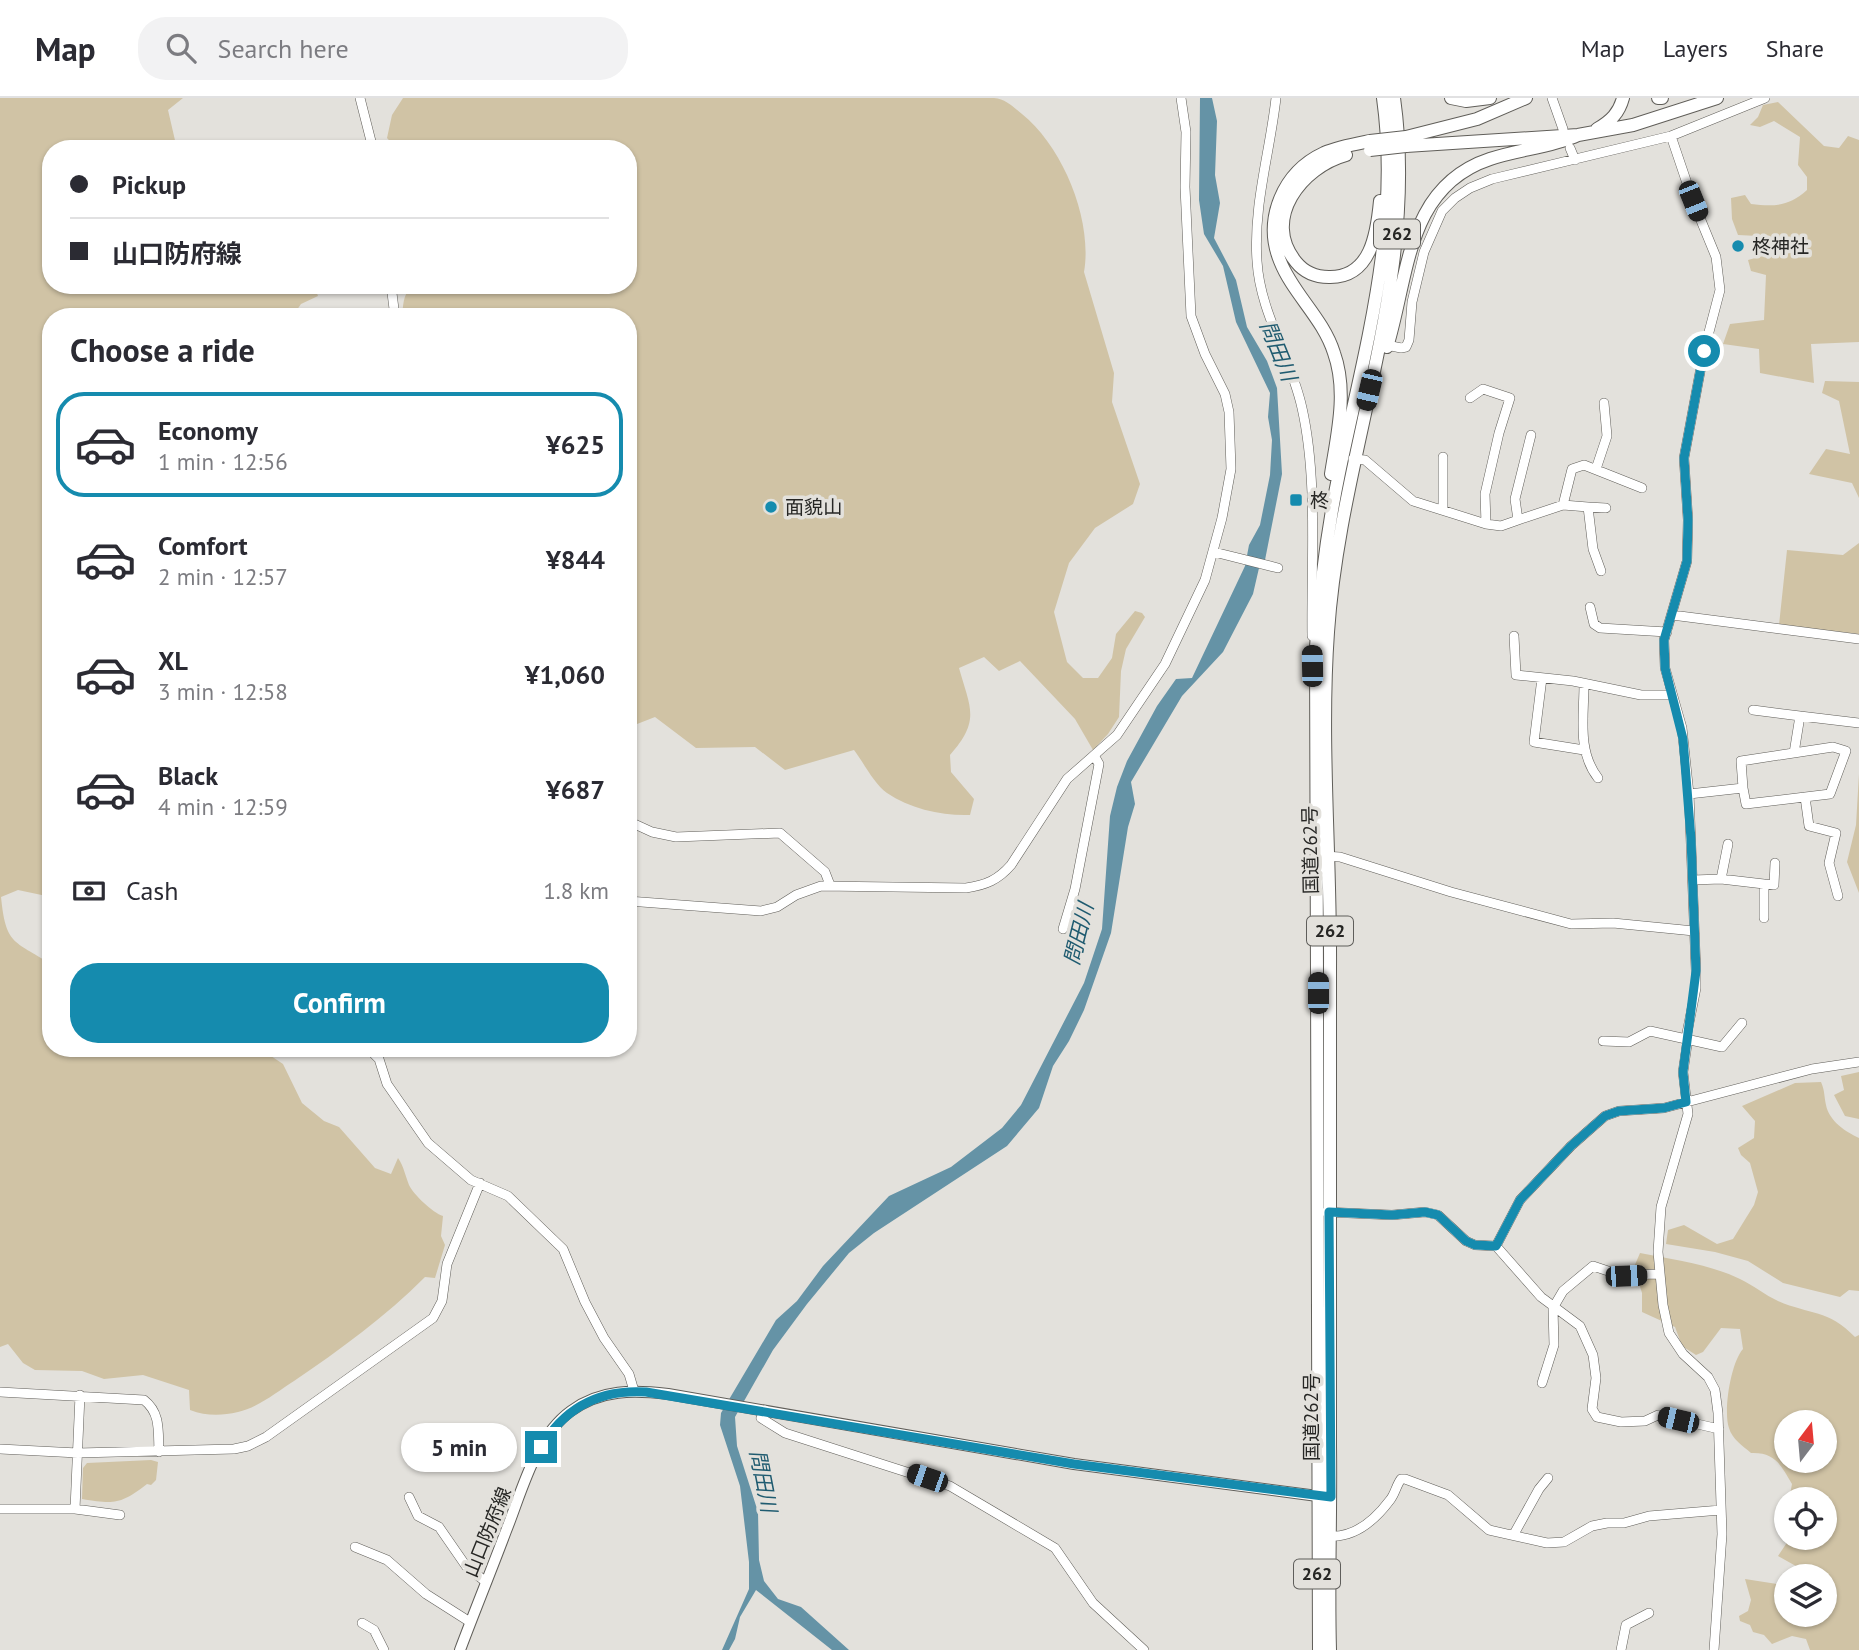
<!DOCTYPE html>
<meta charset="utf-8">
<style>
:root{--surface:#fff;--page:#f2f2f3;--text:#2b2b33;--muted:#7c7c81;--line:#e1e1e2;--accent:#158bae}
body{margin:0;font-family:"PT Sans","Noto Sans JP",sans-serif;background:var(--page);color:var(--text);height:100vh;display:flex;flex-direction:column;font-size:26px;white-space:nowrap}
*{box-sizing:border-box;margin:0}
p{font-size:23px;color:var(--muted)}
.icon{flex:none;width:38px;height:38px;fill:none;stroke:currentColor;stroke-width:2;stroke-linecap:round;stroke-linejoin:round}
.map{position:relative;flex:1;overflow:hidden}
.drawer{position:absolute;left:42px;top:210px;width:595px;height:749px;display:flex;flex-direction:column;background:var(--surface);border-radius:28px;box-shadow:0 2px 5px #0004}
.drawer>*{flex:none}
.guide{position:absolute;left:42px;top:42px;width:595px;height:154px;border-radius:28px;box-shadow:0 2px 5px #0004;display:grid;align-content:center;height:154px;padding:0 28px;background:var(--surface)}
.needle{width:46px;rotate:16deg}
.buttons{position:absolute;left:1774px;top:1312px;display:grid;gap:14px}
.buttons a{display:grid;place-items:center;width:63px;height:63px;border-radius:50%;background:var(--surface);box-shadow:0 2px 5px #0004;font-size:35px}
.end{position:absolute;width:32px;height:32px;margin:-16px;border:9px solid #158bae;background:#fff;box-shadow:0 0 0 4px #fff}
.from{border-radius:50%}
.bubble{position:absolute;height:49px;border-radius:24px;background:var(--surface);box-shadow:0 2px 5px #0004;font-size:23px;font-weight:700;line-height:49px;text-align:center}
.car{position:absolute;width:21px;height:42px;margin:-21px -10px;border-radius:9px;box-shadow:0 0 5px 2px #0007;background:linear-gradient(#222 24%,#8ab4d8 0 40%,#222 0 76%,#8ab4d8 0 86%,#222 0)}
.guide b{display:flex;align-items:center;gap:24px;height:66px;font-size:26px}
.guide b+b{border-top:2px solid var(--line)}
.guide i{width:18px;height:18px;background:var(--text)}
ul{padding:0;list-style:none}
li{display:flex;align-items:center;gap:21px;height:105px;margin:0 14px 10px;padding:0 14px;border:4px solid transparent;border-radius:28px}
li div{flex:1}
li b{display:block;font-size:26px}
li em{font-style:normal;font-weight:700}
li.on{border-color:var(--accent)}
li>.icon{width:63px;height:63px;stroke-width:1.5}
h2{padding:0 28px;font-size:32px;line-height:84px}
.pay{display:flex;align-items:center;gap:18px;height:77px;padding:0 28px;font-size:26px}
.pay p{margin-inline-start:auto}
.button{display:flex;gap:14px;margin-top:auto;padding:14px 28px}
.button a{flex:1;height:80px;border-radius:28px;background:var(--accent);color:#fff;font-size:28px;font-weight:700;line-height:80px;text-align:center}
header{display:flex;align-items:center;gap:42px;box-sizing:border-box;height:98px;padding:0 35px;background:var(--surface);border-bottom:2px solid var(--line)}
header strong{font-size:33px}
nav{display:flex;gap:38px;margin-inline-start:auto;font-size:24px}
.search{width:490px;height:63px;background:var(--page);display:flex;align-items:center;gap:18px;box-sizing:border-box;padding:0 24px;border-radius:28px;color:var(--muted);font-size:26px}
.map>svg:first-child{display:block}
.green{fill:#d0c3a5;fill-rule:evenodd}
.water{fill:#6593a6}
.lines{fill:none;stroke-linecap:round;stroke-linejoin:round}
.minor-casing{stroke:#605e59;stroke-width:10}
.major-casing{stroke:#605e59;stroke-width:12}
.highway-casing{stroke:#605e59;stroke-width:14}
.minor{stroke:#fff;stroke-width:9}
.major{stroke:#fff;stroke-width:10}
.highway{stroke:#fff;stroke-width:12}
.highway-bridge-casing{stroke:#605e59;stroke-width:14;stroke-linecap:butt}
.highway-bridge{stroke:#fff;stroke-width:12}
.route{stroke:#158bae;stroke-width:9}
.poi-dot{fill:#158bae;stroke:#e3e1dc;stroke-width:2.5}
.labels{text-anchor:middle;stroke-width:7;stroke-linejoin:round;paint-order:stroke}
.shield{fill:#e3e1dc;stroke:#5f5e5b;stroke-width:2}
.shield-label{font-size:18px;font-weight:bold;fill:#262624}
.poi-label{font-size:19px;fill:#262624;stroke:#e3e1dc;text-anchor:start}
.street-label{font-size:19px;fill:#262624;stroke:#e3e1dc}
.water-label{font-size:21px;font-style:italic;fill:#1f5b70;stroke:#e3e1dc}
</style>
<header>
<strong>Map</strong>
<div class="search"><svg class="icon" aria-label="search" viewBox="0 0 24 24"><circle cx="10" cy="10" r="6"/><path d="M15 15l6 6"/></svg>Search here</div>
<nav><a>Map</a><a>Layers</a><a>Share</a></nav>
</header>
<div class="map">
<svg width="1859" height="1552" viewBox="0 0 1859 1552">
<rect width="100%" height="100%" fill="#e3e1dc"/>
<path class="green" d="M0,0h183l-15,12 9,39h-126v136h263l4,11 -17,8 -9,13h-241v580l-33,-7 -17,7c5,48 12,43 50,67v84h208l24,16 19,39 22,18 15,6 36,41 16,6 7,-16c6,9 7,17 11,27 4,9 24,28 34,31l-2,20 4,9 -10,33 -10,-1c-40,40 -84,72 -131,104 -17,11 -37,27 -56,31 -17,4 -32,4 -48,-2l-1,-20 -46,-15 -39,4 -22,-8 -47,-1 -12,-7 -15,-19 -8,3z
M403,0h591c12,1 19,9 28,16 41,33 71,106 62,158l30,101 -2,29 28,82 -7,20 -38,24 -26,35 -15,49 13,50 16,16h15l14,-20 4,-24 19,-23 7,2 3,4 -19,32 -5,22 -2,46 -11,17 -15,16 -18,-31 -55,-58 -21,10 -15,-14 -25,11c11,40 22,52 -9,87l1,17 23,27 -4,16c-27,1 -60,-6 -83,-22 -13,-9 -23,-30 -33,-43l-69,20 -30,-23 -59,1 -41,-31 -23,9 -4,-3v-406h-225c-1,-11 1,-24 9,-32h216v-136h-231l-10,-11 5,-23z
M1778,4l46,44 15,2 9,-12 11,4v202l-48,2 3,39 -54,-10 -1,-24 -36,-5 7,-20 34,-4 2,-45 -15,-4 -3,-11 18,-5 -8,-19 -20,-1 -6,-16 -1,-21 14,-3 6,9c24,3 38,2 56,-14v-13l-9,-12 2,-28 -26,-16 -14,6 -10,-2 8,-8 5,-12z
M1825,283l34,1v116l-7,-15 -43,-9 17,-25 24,5 -11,-53 -17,-8z
M1859,445v91l-80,-9 8,-75 56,5z
M1859,676v119l-12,-31 9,-37z
M1859,974v47l-14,-3 -11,-21 10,-5 -3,-14z
M1821,984c4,9 3,15 5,23 3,16 20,27 33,33v153l-10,-1 -9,7 -57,-14 -35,-22 -33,-9 -49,-8 2,-14 16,-5 33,19 16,-5 21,-34 4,-13 -8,-29 -9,-8 -3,-7 16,-10 1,-17 -13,-15 53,-23z
M1640,1155c34,7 69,11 100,26 13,6 25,16 38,22 32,14 50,8 77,36l4,-2v315h-49l-4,-11 -14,-3 -20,8 -8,-9 -11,-3 -3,-7 -10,-4 -1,-5 9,-5 3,-11 -6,-21 32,5 4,12 6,3v16h38v-38h-19l-3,-7 -25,-14 12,-18h35v-38h-36l3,-16c-11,-19 -17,-32 -41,-31 -8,-7 -19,-14 -22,-25 -6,-17 2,-66 14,-79l-3,-20 -19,-1 -18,24 -7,3 -14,-9 -7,-19 -33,-15v-19l-8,-26zM1787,1325h38v38h-38z
M151,1362l7,2 -2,18 -5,5 -4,-1c-27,21 -33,20 -65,15l1,-31 4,-5z"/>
<path class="water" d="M1200,0h12l5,23 -2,54 5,28 -6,35 22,42 11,47 20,34 10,27 5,86 -17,86 -6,8 -6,26 -30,58 -41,44 -51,86 4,22 -7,23 -17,106 -27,77 -15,31 -16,25 -14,42 -32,38 -133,87 -25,20 -42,51 -34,46 -38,67 2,29 21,66 1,48 5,21 14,18 23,8 48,43h-17l-76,-60 -16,27 -5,22 -6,11h-7l27,-61v-27l-9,-76 -20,-61 1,-12 55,-93 21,-19 26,-35 66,-70 62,-29 51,-39 19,-23 63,-122 18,-54 8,-113 7,-29 10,-26 30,-55 19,-27 16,-1 53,-112 4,-21 11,-20 10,-50 2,-35 -4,-23 2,-24 -34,-71 -13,-56 -19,-32 -5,-34z"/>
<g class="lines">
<g class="minor-casing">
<path id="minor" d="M360,0l13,51
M1276,0c-6,54 -23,108 -19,163 3,52 34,96 45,147 16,71 9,155 10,228
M1552,0l11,31
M1671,38l94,-38
M1570,50l5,12
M391,187l4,32
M1382,246l19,4 5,-1 3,-7 3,-38 12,-50 18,-41 13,-13 15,-10 22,-9 179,-43 22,65 23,56 4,33 -16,61 -20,107 4,62 -1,41 -23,79 1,28 17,60 7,66 7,177v17l-10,50
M1470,300l13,-9 27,9 -11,35 -14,61 1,30 15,2 17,-6 -3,-21 16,-64
M1443,359v53
M1353,361l12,1 48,41 73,23
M1596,371l11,-33 -3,-33
M1563,407l9,-36 12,-4 58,23
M1588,409l18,1
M1518,422l45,-15 25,2 5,42 8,22
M1214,454l64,16
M1590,509l4,17 6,4 67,4
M1672,517l187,24
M1514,538l2,39 57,6 68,14h30
M1542,580l-8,64 50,8
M1584,586c0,33 -7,67 14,94
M1753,612l47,6
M1794,655l6,-37 59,7
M1689,696l54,-6 -2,-27 92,-14 13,4 -16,43 -84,10 -3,-16
M1805,699l4,29 27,7 -7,30 9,33
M628,723l24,11 24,5 104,-4 45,39 5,13
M1324,758l16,1 111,35 120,32 42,-1 81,8
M1721,781l7,-35
M1693,782l28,-1 43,5v34
M1764,786l10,1 1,-22
M628,803l133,10 16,-4 19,-12 25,-9 145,2c20,-3 32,-8 45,-23l56,-86 50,-44 48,-71 40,-84 17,-62 9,-49 -2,-57 -4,-18 -20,-40 -14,-38 -6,-129 1,-55 -5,-34
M1063,831l12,-40 24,-125 -4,-7
M1688,940l-5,34 5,42 -27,93 -3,45 5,53 6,28 14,21 25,23 7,13 3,23 4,121 -8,116
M1603,943l26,1 21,-11 72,16 20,-24
M368,950l11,11 8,25 41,59 43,37 37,16 55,53 22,53 19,36 25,36 5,17
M1326,1114l66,3 33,-3 13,3 28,26 9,4 21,1 45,51 39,29 13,29 3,23 -4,31 5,8 24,5 24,-1 13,-6 61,14
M1496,1148l24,-46 51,-54 34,-30 14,-5 45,-3 148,-39 47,-7
M1542,1285l12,-38 -1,-37 10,-17 30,-25 27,9 40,-1
M0,1294l144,8c17,13 14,32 15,52
M765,1312l-4,8 24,15 165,53 105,62 38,55 51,47
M0,1351l78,4 156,-4 14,-3 18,-9 167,-119 9,-17 5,-37 33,-81
M409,1399l9,19 21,11 27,39 20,16
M0,1411h75l5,-114
M75,1411l45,6
M1514,1436l25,-45 9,-11
M1329,1438c26,2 46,-16 61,-36 5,-6 6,-14 11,-21h4l43,16 41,35 58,13 17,-1 28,-16 15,-3h17l25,-7 72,-6
M355,1449l32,13 39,34 44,28
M362,1525l12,7 10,20
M1621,1552l5,-25 23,-12"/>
</g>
<g class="major-casing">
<path id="major" d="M460,1552c15,-40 31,-79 46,-119 16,-40 29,-94 65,-120 30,-22 63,-21 97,-17l406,70 251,33"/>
</g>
<g class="highway-casing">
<path id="highway" d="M1451,0l15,3 24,-3
M1658,0h4
M1597,31c14,-8 22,-16 26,-31
M1406,39l71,-18 49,-21
M1406,48l172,-11 55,-10 84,-27
M1346,57c-44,12 -85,64 -50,107 8,10 20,15 33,15 42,1 48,-44 51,-76
M1387,249c22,-72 19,-160 103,-188 29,-10 59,-11 88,-24
M1331,376c6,-39 17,-82 3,-121 -11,-35 -41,-59 -54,-92 -17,-42 3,-89 44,-108 14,-6 31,-9 46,-12
M1319,1552l-3,-1003c4,-59 11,-116 23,-174 26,-125 62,-246 44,-375
M1330,1552c-2,-68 1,-136 0,-204 0,-159 -1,-318 0,-478 1,-111 -10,-225 -2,-336 12,-180 92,-352 66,-534"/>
</g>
<use href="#minor" class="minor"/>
<use href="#major" class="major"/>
<use href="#highway" class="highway"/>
<g class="highway-bridge-casing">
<path id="highway-bridge" d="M1370,43l36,-4
M1370,52l36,-4"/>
</g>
<use href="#highway-bridge" class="highway-bridge"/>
</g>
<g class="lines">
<path class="route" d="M541,1349c24,-40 59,-58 105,-55l428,72 257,33 -2,-285 63,3 33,-3 13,3 28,26 9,4 21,1 24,-46 51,-54 34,-30 14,-5 45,-3 22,-6 -3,-30 13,-101 -5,-132 -8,-100 -18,-71 -1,-28 23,-79 1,-41 -4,-62 20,-107"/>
</g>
<g class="poi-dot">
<circle cx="1738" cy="148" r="7"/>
<rect x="1289" y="395" width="14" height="14" rx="3.5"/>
<circle cx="771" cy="409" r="7"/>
</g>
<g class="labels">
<g class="shield">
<rect x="1374" y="121.5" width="46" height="29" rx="5"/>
<rect x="1307" y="818.5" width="46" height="29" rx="5"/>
<rect x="1294" y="1461.5" width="46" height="29" rx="5"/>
</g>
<g class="shield-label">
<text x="1397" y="142">262</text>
<text x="1330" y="839">262</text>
<text x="1317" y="1482">262</text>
</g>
<g class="poi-label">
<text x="1752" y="155">柊神社</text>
<text x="1310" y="409">柊</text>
<text x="785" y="416">面貌山</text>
</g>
<g class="street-label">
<text transform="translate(1310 752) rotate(-91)" y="7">国道262号</text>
<text transform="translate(1311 1319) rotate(-90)" y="7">国道262号</text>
<text transform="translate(487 1434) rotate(-68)" y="7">山口防府線</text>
</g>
<g class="water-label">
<text transform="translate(1278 253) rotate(68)" y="7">問田川</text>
<text transform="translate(1079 836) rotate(-76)" y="7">問田川</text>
<text transform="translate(763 1383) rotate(79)" y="7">問田川</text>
</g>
</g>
</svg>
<div class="buttons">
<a><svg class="needle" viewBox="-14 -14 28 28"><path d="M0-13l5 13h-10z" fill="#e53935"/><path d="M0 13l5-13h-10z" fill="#7c7c81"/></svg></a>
<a><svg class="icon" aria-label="locate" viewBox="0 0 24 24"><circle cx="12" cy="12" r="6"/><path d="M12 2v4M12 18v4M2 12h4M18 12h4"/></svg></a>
<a><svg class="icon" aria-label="layers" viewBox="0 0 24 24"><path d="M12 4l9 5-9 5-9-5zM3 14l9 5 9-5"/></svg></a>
</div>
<i class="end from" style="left:1704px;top:253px"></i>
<i class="end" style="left:541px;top:1349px"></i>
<div class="bubble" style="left:401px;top:1325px;width:116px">5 min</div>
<i class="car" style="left:1693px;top:103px;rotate:158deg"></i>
<i class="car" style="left:1369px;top:292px;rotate:193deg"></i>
<i class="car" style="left:1312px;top:568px;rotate:359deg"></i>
<i class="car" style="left:1318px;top:895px;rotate:0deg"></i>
<i class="car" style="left:1626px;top:1178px;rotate:88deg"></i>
<i class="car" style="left:1678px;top:1322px;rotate:283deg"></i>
<i class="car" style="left:927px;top:1380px;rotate:289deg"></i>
<div class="guide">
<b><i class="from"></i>Pickup</b>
<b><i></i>山口防府線</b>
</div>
<section class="drawer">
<h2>Choose a ride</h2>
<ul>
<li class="on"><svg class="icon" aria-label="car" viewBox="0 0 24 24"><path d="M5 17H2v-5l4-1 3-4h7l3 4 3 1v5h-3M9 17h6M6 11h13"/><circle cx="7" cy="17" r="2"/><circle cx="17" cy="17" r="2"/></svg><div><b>Economy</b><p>1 min · 12:56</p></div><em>¥625</em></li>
<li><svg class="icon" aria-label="car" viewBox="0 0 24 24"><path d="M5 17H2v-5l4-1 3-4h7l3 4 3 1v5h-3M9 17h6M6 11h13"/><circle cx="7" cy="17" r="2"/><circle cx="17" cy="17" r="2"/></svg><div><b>Comfort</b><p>2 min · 12:57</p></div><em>¥844</em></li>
<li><svg class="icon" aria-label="car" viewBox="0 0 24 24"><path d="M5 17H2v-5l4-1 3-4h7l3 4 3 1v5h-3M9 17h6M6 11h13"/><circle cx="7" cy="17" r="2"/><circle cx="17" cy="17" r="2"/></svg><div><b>XL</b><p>3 min · 12:58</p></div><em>¥1,060</em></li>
<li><svg class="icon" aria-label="car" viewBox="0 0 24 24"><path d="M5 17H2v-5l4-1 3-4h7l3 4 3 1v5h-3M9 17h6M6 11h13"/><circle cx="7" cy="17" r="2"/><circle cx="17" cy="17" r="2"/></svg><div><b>Black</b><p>4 min · 12:59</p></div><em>¥687</em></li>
</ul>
<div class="pay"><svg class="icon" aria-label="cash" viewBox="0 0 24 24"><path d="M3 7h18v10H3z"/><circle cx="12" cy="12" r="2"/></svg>Cash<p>1.8 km</p></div>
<div class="button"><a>Confirm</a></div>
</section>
</div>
